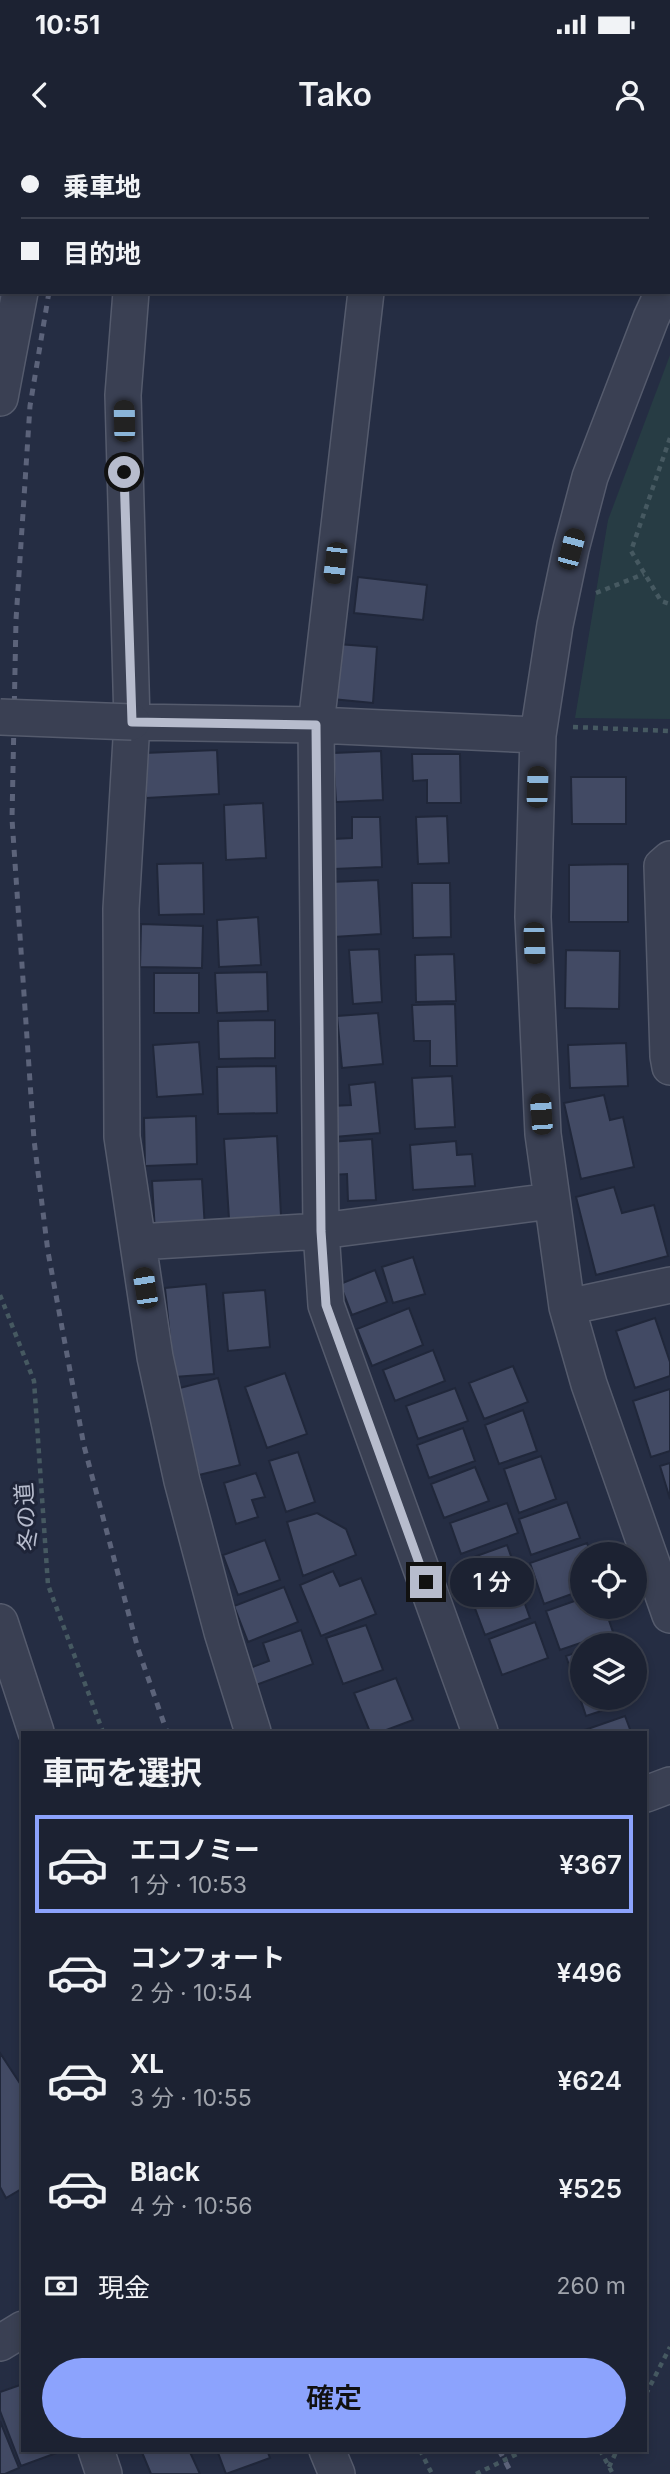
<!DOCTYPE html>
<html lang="ja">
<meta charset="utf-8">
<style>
:root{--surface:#1c2232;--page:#252a3a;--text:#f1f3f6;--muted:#a0a4ac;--line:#3a3f4d;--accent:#8ca3fd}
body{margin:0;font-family:Inter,"Noto Sans JP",sans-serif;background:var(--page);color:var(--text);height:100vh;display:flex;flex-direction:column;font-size:26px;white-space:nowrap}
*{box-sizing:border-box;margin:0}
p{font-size:23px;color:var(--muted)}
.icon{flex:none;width:38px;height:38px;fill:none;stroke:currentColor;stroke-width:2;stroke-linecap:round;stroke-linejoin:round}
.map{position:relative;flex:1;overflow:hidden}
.details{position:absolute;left:21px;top:1591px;width:626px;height:721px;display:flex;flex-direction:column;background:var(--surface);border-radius:0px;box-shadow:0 4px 10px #0003,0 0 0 2px var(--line)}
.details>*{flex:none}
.banner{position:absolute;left:0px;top:0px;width:670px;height:154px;box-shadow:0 4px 10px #0003,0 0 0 2px var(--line);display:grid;align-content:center;height:154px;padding:0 21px;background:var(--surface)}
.buttons{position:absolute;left:570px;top:1402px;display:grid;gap:14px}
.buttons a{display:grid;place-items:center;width:77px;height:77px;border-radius:50%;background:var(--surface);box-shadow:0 4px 10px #0003,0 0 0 2px var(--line);font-size:35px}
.end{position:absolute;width:32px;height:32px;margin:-16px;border:9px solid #b7bccd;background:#111;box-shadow:0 0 0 4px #111}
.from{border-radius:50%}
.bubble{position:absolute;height:49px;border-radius:24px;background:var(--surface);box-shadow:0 4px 10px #0003,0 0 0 2px var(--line);font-size:23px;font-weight:600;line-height:49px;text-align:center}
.car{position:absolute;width:21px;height:42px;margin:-21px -10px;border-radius:9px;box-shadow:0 0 5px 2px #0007;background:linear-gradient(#222 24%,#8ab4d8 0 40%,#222 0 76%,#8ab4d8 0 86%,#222 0)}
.banner b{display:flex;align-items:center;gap:24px;height:66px;font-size:26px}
.banner b+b{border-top:2px solid var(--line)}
.banner i{width:18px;height:18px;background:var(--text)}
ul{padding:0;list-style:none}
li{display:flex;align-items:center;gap:21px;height:98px;margin:0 14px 10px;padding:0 7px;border:4px solid transparent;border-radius:0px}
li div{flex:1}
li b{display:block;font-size:26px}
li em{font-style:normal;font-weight:600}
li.selected{border-color:var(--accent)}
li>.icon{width:63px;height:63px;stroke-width:1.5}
h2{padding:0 21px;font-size:32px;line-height:84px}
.pay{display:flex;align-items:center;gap:18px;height:77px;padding:0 21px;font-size:26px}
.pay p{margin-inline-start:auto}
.action{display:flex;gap:14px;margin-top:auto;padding:14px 21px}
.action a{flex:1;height:80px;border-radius:42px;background:var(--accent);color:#111;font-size:28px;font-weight:600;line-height:80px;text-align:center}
.status{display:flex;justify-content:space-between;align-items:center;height:49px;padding:0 35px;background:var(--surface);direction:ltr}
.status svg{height:19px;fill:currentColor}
header{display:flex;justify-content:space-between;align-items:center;height:91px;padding:0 21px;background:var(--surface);font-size:32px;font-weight:600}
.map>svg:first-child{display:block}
.green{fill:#273c44}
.building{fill:#424a64;stroke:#20273a;stroke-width:2}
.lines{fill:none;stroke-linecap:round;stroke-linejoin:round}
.minor-casing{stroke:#555b6d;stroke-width:38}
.path{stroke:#465961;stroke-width:4.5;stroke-dasharray:5 5;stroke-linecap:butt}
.minor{stroke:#3a4053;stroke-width:35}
.rail{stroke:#5c637a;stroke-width:5;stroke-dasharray:7 7;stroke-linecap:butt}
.minor-bridge-casing{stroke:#555b6d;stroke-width:38;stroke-linecap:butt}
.minor-bridge{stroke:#3a4053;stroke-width:35}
.route{stroke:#b7bccd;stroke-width:9}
.labels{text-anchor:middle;stroke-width:6;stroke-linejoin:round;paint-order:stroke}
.street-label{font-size:23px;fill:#b7bccd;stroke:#1e2438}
</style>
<div class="status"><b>10:51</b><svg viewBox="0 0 49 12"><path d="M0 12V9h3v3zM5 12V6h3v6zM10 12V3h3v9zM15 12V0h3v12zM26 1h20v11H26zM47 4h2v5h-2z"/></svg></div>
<header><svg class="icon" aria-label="back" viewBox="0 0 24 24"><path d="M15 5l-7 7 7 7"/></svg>Tako<svg class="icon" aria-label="person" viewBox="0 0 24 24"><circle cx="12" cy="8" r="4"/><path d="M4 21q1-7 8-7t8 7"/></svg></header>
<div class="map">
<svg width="670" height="2334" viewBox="0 0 670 2334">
<rect width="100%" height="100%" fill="#252d43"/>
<path class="green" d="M670,215v364l-95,-1 33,-198z"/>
<path class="building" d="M643,0h27l-2,36v-34h-26z
M358,437l69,8 -4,35 -69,-7z
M337,504l40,3 -4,56 -41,-4z
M217,610l2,44 -73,4 -2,-45z
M381,611l2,49 -47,2 -3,-49z
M412,614h48l1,49h-34v-23l-14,1z
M571,637h55v47h-54z
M263,663l3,55 -40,2 -2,-55z
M447,676l2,47 -31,1 -2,-47z
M352,677h28l2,50 -49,2 -1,-30 20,-1z
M203,723l1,51 -45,1 -2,-51z
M628,724v58h-59v-57z
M378,740l3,54 -48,3 -3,-55z
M412,743h38l1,54 -38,1z
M258,777l3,48 -42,2 -2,-47z
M141,784l62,2 -1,42 -62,-1z
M379,809l3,53 -29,2 -4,-54z
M566,810l54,1 -1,58 -54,-1z
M454,814l2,47 -40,1 -1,-47z
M267,832l1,39 -51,2 -2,-40z
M154,833h45v40h-45z
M455,864l2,62h-27v-25h-16l-2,-36z
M378,873l5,51 -41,4 -5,-52z
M275,880v38l-56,1 -1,-38z
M199,902l4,52 -46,3 -4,-52z
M626,903l2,43 -58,2 -2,-43z
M276,926l1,47 -59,1 -1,-47z
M452,936l3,51 -40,2 -3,-51z
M375,942l5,51 -46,4 -3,-31 20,-1 -2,-20z
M604,955l6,25 13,-3 11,50 -53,12 -17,-76z
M196,976l1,48 -52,2 -1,-48z
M277,996l4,80 -52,3 -5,-80z
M372,999l4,61 -28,1 -1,-27 -16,1 -2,-33z
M456,1001l1,14 15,-1 3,32 -62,4 -3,-45z
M202,1039l3,50 -50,3 -3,-51z
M614,1047l8,26 32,-8 14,51 -72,19 -20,-78z
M413,1117l12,37 -32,9 -11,-36z
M375,1130l12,32 -35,13 -12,-31z
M206,1144l8,90 -40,3 -9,-89z
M265,1150l5,57 -42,4 -5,-58z
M409,1168l14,37 -51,21 -15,-37z
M655,1178l15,44v14l-35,12 -19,-57z
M433,1210l12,31 -50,20 -12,-31z
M513,1226l15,36 -44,17 -15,-36z
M285,1233l22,61 -40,14 -22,-61z
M218,1238l22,87 -41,10 -23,-86z
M455,1248l13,33 -50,18 -12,-33z
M670,1249v62l-19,6 -18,-56z
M523,1270l14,41 -38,13 -14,-39z
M463,1288l12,33 -46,17 -12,-33z
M298,1312l17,50 -29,10 -17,-51z
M541,1316l15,43 -37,14 -15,-44z
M670,1323v36l-10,-33z
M475,1327l14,34 -45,17 -13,-34z
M256,1333l9,24 -13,3 6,17 -22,7 -12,-41z
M567,1362l13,36 -49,17 -12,-36z
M507,1363l11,30 -57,21 -11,-31z
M317,1373l29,16 10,26 -53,21 -16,-54z
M265,1400l15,40 -42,15 -15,-40z
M587,1403l4,11h-8v36l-39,14 -14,-41z
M507,1405l12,33 -50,18 -12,-33z
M333,1431l7,15 21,-8 15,36 -55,22 -21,-51z
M518,1445l12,33 -45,17 -12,-32z
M284,1447l14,35 -50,20 -14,-36z
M583,1458v8h21l9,26 -53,18 -14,-39z
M535,1482l13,36 -46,17 -13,-36z
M366,1485l17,45 -40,14 -17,-46z
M301,1490l12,34 -57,21 -6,-17 19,-7 -6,-18z
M583,1510v48h44l2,4 -43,14 -20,-60z
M396,1538l17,42 -32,12h-11l-16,-39z
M625,1576l6,16h-52z
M0,1913l23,35v100l-17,10 -6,-11z
M23,2244v66l39,1 -41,15 -21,-55v-19z
M0,2281l19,47 -14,6h-5z
M141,2310h48l11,24h-49z
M217,2310h50l3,8 -44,16z"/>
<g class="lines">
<g class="minor-casing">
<path id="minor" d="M583,0l2,2
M47,2v-2
M153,2v-2
M493,2l2,-2
M668,87l2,1
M131,152l-8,103 9,327 -11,187 1,228 33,220 27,124 40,151 31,100
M366,152l-50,433 5,506 5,74 154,427
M663,152l-12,26 -61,159 -19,72 -16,76 -17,110 -5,182 10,217 24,173 22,77 81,231
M0,258l20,-106
M132,582l184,3 222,10
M670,719l-8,7 6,190 2,11
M138,1102l183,-11 230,-30
M567,1167l103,-22
M0,1482l36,110
M646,1654l24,-9
M0,2203l23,-14
M96,2310l8,24
M327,2310l10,24"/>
</g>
<path class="path" d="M670,298l-39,113 30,50 9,3
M596,453l48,-19
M573,587l97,4
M0,1155l34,86 14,204 55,147
M646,2254l24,-47
M420,2310l12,24
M600,2310l13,24
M609,2327l8,-17
M476,2334l49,-24"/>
<use href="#minor" class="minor"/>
<path class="rail" d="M77,2v-2
M49,152l-19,114 -14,214 -4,199 22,321 14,112 36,194 54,203 29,83
M499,2310l13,24"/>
<g class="minor-bridge-casing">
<path id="minor-bridge" d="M0,577l132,5"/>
</g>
<use href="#minor-bridge" class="minor-bridge"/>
</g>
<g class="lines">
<path class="route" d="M124,332l8,250 184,3 5,506 5,74 100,277"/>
</g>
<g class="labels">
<g class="street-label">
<text transform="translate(26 1377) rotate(-94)" y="8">冬の道</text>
</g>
</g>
</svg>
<div class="buttons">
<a><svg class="icon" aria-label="locate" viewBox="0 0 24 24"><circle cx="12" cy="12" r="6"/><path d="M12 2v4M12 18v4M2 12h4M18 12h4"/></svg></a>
<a><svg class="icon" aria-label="layers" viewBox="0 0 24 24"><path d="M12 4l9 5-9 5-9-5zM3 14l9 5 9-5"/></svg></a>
</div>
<i class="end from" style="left:124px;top:332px"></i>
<i class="end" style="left:426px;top:1442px"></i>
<div class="bubble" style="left:450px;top:1418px;width:84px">1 分</div>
<i class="car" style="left:124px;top:281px;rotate:359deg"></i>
<i class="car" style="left:571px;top:409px;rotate:15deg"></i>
<i class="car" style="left:335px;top:423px;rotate:187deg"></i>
<i class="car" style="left:537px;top:647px;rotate:2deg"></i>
<i class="car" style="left:534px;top:803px;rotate:178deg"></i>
<i class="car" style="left:541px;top:974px;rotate:356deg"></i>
<i class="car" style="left:145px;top:1148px;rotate:351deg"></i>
<div class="banner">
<b><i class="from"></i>乗車地</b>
<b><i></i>目的地</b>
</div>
<section class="details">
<h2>車両を選択</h2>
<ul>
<li class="selected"><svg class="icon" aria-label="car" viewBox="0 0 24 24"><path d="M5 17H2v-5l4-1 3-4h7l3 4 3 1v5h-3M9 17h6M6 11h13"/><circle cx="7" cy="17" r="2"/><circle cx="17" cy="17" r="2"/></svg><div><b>エコノミー</b><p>1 分 · 10:53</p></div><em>¥367</em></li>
<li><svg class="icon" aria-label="car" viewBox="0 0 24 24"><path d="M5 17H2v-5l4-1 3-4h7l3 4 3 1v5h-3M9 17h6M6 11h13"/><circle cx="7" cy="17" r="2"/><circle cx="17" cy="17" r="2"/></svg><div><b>コンフォート</b><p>2 分 · 10:54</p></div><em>¥496</em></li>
<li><svg class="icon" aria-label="car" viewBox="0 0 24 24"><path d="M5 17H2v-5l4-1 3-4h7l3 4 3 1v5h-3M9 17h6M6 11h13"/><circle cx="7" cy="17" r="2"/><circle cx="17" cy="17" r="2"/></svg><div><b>XL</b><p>3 分 · 10:55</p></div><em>¥624</em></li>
<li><svg class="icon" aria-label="car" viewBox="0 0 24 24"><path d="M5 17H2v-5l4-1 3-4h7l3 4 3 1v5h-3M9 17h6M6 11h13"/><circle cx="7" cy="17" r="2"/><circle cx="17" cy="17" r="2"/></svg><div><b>Black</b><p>4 分 · 10:56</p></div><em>¥525</em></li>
</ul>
<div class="pay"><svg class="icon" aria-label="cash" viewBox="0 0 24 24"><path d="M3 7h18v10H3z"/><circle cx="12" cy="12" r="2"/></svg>現金<p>260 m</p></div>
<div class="action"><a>確定</a></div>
</section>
</div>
